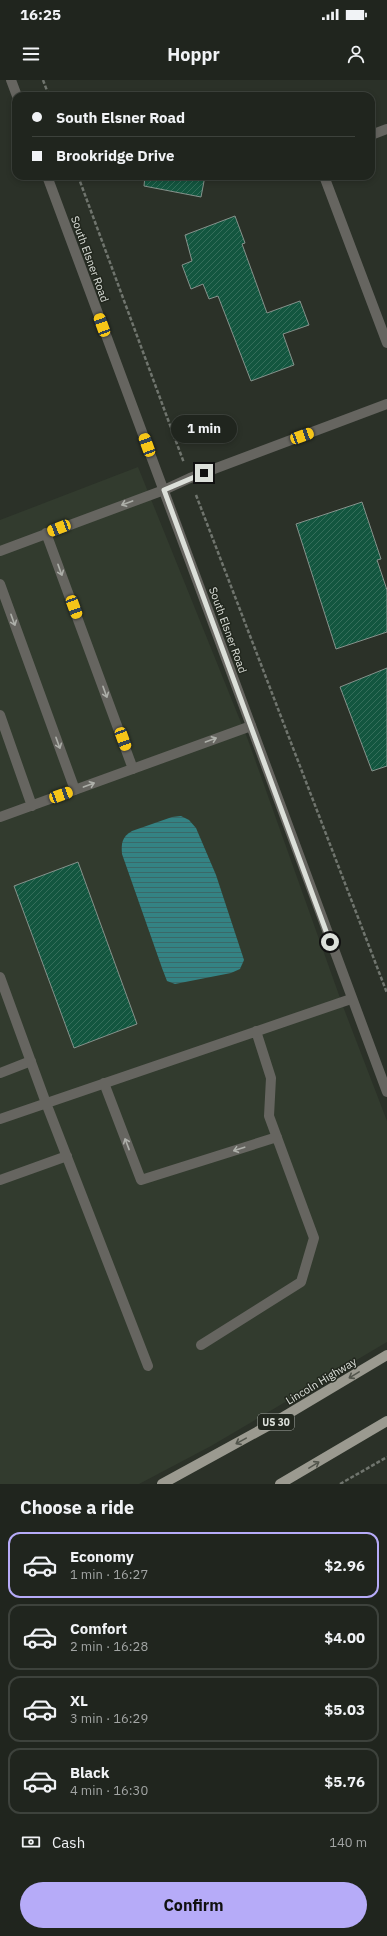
<!DOCTYPE html>
<meta charset="utf-8">
<style>
:root{--surface:#20251e;--page:#282d27;--text:#f1f3f6;--muted:#a2a5a4;--line:#3d423c;--accent:#b6abf8}
body{margin:0;font-family:"IBM Plex Sans",sans-serif;background:var(--page);color:var(--text);height:100vh;display:flex;flex-direction:column;font-size:15px;white-space:nowrap}
*{box-sizing:border-box;margin:0}
p{font-size:13px;color:var(--muted)}
.icon{flex:none;width:22px;height:22px;fill:none;stroke:currentColor;stroke-width:2;stroke-linecap:round;stroke-linejoin:round}
.map{position:relative;height:1404px;overflow:hidden}
.panel{display:flex;flex-direction:column;background:var(--surface);flex:1}
.panel>*{flex:none}
.banner{position:absolute;left:12px;top:12px;width:363px;height:88px;border-radius:12px;box-shadow:0 2px 6px #0003,0 0 0 1px var(--line);display:grid;align-content:center;height:88px;padding:0 20px;background:var(--surface)}
.end{position:absolute;width:18px;height:18px;margin:-9px;border:5px solid #dce0da;background:#111;box-shadow:0 0 0 2px #111}
.from{border-radius:50%}
.bubble{position:absolute;height:28px;border-radius:14px;background:var(--surface);box-shadow:0 2px 6px #0003,0 0 0 1px var(--line);font-size:13px;font-weight:800;line-height:28px;text-align:center}
.car{position:absolute;width:12px;height:24px;margin:-12px -6px;border-radius:5px;box-shadow:0 0 3px 1px #0007;background:linear-gradient(#f5c518 24%,#345 0 40%,#f5c518 0 76%,#345 0 86%,#f5c518 0)}
.banner b{display:flex;align-items:center;gap:14px;height:38px;font-size:15px}
.banner b+b{border-top:1px solid var(--line)}
.banner i{width:10px;height:10px;background:var(--text)}
ul{padding:0;list-style:none}
li{display:flex;align-items:center;gap:12px;height:66px;margin:0 8px 6px;padding:0 12px;border:2px solid var(--line);border-radius:12px}
li div{flex:1}
li b{display:block;font-size:15px}
li em{font-style:normal;font-weight:800}
li.current{border-color:var(--accent)}
li>.icon{width:36px;height:36px;stroke-width:1.5}
h2{padding:0 20px;font-size:18px;line-height:48px}
.pay{display:flex;align-items:center;gap:10px;height:44px;padding:0 20px;font-size:15px}
.pay p{margin-inline-start:auto}
.action{display:flex;gap:8px;margin-top:auto;padding:8px 20px}
.action a{flex:1;height:46px;border-radius:24px;background:var(--accent);color:#111;font-size:16px;font-weight:800;line-height:46px;text-align:center}
.status{display:flex;justify-content:space-between;align-items:center;height:28px;padding:0 20px;background:var(--surface);direction:ltr}
.status svg{height:11px;fill:currentColor}
header{display:flex;justify-content:space-between;align-items:center;height:52px;padding:0 20px;background:var(--surface);font-size:18px;font-weight:800}
.map>svg:first-child{display:block}
.built{fill:#323b2e}
.water{fill:url(#water-rules)}
.building{fill:url(#building-hatch);stroke:#86928c}
.lines{fill:none;stroke-linecap:round;stroke-linejoin:round}
.path{stroke:#70756e;stroke-width:2.5;stroke-dasharray:4 2;stroke-linecap:butt}
.service{stroke:#666560;stroke-width:10}
.minor{stroke:#666560;stroke-width:10}
.primary{stroke:#9b9a90;stroke-width:10}
.oneway{stroke:#adafa9}
.oneway2{stroke:#52554c}
.route{stroke:#dce0da;stroke-width:5}
.labels{text-anchor:middle;stroke-width:3;stroke-linejoin:round;paint-order:stroke}
.shield{fill:#22271e;stroke:#a4a8a2;stroke-width:1}
.shield-label{font-size:10px;font-weight:bold;fill:#dce0da}
.street-label{font-size:11px;fill:#dce0da;stroke:#22271e}
</style>
<div class="status"><b>16:25</b><svg viewBox="0 0 49 12"><path d="M0 12V9h3v3zM5 12V6h3v6zM10 12V3h3v9zM15 12V0h3v12zM26 1h20v11H26zM47 4h2v5h-2z"/></svg></div>
<header><svg class="icon" aria-label="menu" viewBox="0 0 24 24"><path d="M4 6h16M4 12h16M4 18h16"/></svg>Hoppr<svg class="icon" aria-label="person" viewBox="0 0 24 24"><circle cx="12" cy="8" r="4"/><path d="M4 21q1-7 8-7t8 7"/></svg></header>
<div class="map">
<svg width="387" height="1404" viewBox="0 0 387 1404">
<defs>
<pattern id="water-rules" width="6" height="5" patternUnits="userSpaceOnUse"><rect width="6" height="5" fill="#348384"/><path d="M0 2.5h6" fill="none" stroke="#3a6969"/></pattern>
<pattern id="building-hatch" width="6" height="6" patternUnits="userSpaceOnUse"><rect width="6" height="6" fill="#13563f"/><path d="M-1 1l2-2M0 6l6-6M5 7l2-2" fill="none" stroke="#356e5a"/></pattern>
</defs>
<rect width="100%" height="100%" fill="#2b3128"/>
<path class="built" d="M138,387l110,273 96,269 43,112v221l-176,104 -72,38h-139v-964z"/>
<path class="water" d="M181,736l8,4 7,8 20,47 28,85 -4,9 -9,4 -56,11 -8,-3 -5,-13 -40,-114c-1,-11 0,-17 10,-23l40,-14z"/>
<path class="building" d="M145,96h60l-4,21 -57,-11z
M235,136l10,27 -3,1 25,69 33,-12 9,24 -26,9 11,31 -43,16 -33,-85 -9,3 -6,-15 -12,5 -9,-24 10,-4 -7,-26z
M362,422l19,57 -4,1 10,30v42l-51,17 -40,-125z
M387,588v98l-15,5 -32,-84z
M78,782l59,162 -63,24 -60,-162z"/>
<g class="lines">
<path class="path" d="M43,0l6,16
M78,96l106,287
M196,415l191,498
M340,1404l47,-27"/>
<path class="service" d="M46,453l87,236
M0,471l164,-61
M0,504l75,206
M0,635l32,91
M0,737l251,-91
M0,897l46,126 102,263
M0,993l31,-12
M104,1003l37,97 136,-43
M0,1039l351,-120
M0,1100l67,-24
M201,1265l100,-63 13,-44 -45,-122 2,-38 -15,-47"/>
<path class="minor" d="M11,0l6,16
M371,55l16,-6
M47,96l340,916
M324,96l63,167
M164,410l26,-12 197,-74"/>
<path class="primary" d="M162,1404l111,-61 114,-68
M280,1404l107,-63"/>
</g>
<defs><path id="oneway-shaft" d="M-6 0H5M1.5-3L5.5 0L1.5 3" fill="none" stroke-width="1.6" stroke-linecap="round" stroke-linejoin="round"/></defs>
<g class="oneway">
<use href="#oneway-shaft" transform="translate(127 423) rotate(160)"/>
<use href="#oneway-shaft" transform="translate(60 490) rotate(70)"/>
<use href="#oneway-shaft" transform="translate(13 540) rotate(70)"/>
<use href="#oneway-shaft" transform="translate(105 612) rotate(70)"/>
<use href="#oneway-shaft" transform="translate(211 660) rotate(-20)"/>
<use href="#oneway-shaft" transform="translate(58 663) rotate(70)"/>
<use href="#oneway-shaft" transform="translate(89 705) rotate(-20)"/>
<use href="#oneway-shaft" transform="translate(127 1064) rotate(-111)"/>
<use href="#oneway-shaft" transform="translate(239 1069) rotate(162)"/>
</g>
<g class="oneway2">
<use href="#oneway-shaft" transform="translate(354 1295) rotate(149)"/>
<use href="#oneway-shaft" transform="translate(241 1361) rotate(151)"/>
<use href="#oneway-shaft" transform="translate(314 1385) rotate(-31)"/>
</g>
<g class="lines">
<path class="route" d="M204,393l-40,17 166,452"/>
</g>
<g class="labels">
<rect class="shield" x="258" y="1334" width="36" height="16" rx="3"/>
<g class="shield-label">
<text x="276" y="1346">US 30</text>
</g>
<g class="street-label">
<text transform="translate(90 179) rotate(70)" y="4">South Elsner Road</text>
<text transform="translate(228 550) rotate(70)" y="4">South Elsner Road</text>
<text transform="translate(321 1301) rotate(-31)" y="4">Lincoln Highway</text>
</g>
</g>
</svg>
<i class="end from" style="left:330px;top:862px"></i>
<i class="end" style="left:204px;top:393px"></i>
<div class="bubble" style="left:171px;top:335px;width:66px">1 min</div>
<i class="car" style="left:102px;top:245px;rotate:340deg"></i>
<i class="car" style="left:302px;top:356px;rotate:70deg"></i>
<i class="car" style="left:147px;top:365px;rotate:340deg"></i>
<i class="car" style="left:59px;top:448px;rotate:249deg"></i>
<i class="car" style="left:74px;top:527px;rotate:160deg"></i>
<i class="car" style="left:123px;top:659px;rotate:160deg"></i>
<i class="car" style="left:61px;top:715px;rotate:70deg"></i>
<div class="banner">
<b><i class="from"></i>South Elsner Road</b>
<b><i></i>Brookridge Drive</b>
</div>
</div>
<section class="panel">
<h2>Choose a ride</h2>
<ul>
<li class="current"><svg class="icon" aria-label="car" viewBox="0 0 24 24"><path d="M5 17H2v-5l4-1 3-4h7l3 4 3 1v5h-3M9 17h6M6 11h13"/><circle cx="7" cy="17" r="2"/><circle cx="17" cy="17" r="2"/></svg><div><b>Economy</b><p>1 min · 16:27</p></div><em>$2.96</em></li>
<li><svg class="icon" aria-label="car" viewBox="0 0 24 24"><path d="M5 17H2v-5l4-1 3-4h7l3 4 3 1v5h-3M9 17h6M6 11h13"/><circle cx="7" cy="17" r="2"/><circle cx="17" cy="17" r="2"/></svg><div><b>Comfort</b><p>2 min · 16:28</p></div><em>$4.00</em></li>
<li><svg class="icon" aria-label="car" viewBox="0 0 24 24"><path d="M5 17H2v-5l4-1 3-4h7l3 4 3 1v5h-3M9 17h6M6 11h13"/><circle cx="7" cy="17" r="2"/><circle cx="17" cy="17" r="2"/></svg><div><b>XL</b><p>3 min · 16:29</p></div><em>$5.03</em></li>
<li><svg class="icon" aria-label="car" viewBox="0 0 24 24"><path d="M5 17H2v-5l4-1 3-4h7l3 4 3 1v5h-3M9 17h6M6 11h13"/><circle cx="7" cy="17" r="2"/><circle cx="17" cy="17" r="2"/></svg><div><b>Black</b><p>4 min · 16:30</p></div><em>$5.76</em></li>
</ul>
<div class="pay"><svg class="icon" aria-label="cash" viewBox="0 0 24 24"><path d="M3 7h18v10H3z"/><circle cx="12" cy="12" r="2"/></svg>Cash<p>140 m</p></div>
<div class="action"><a>Confirm</a></div>
</section>
